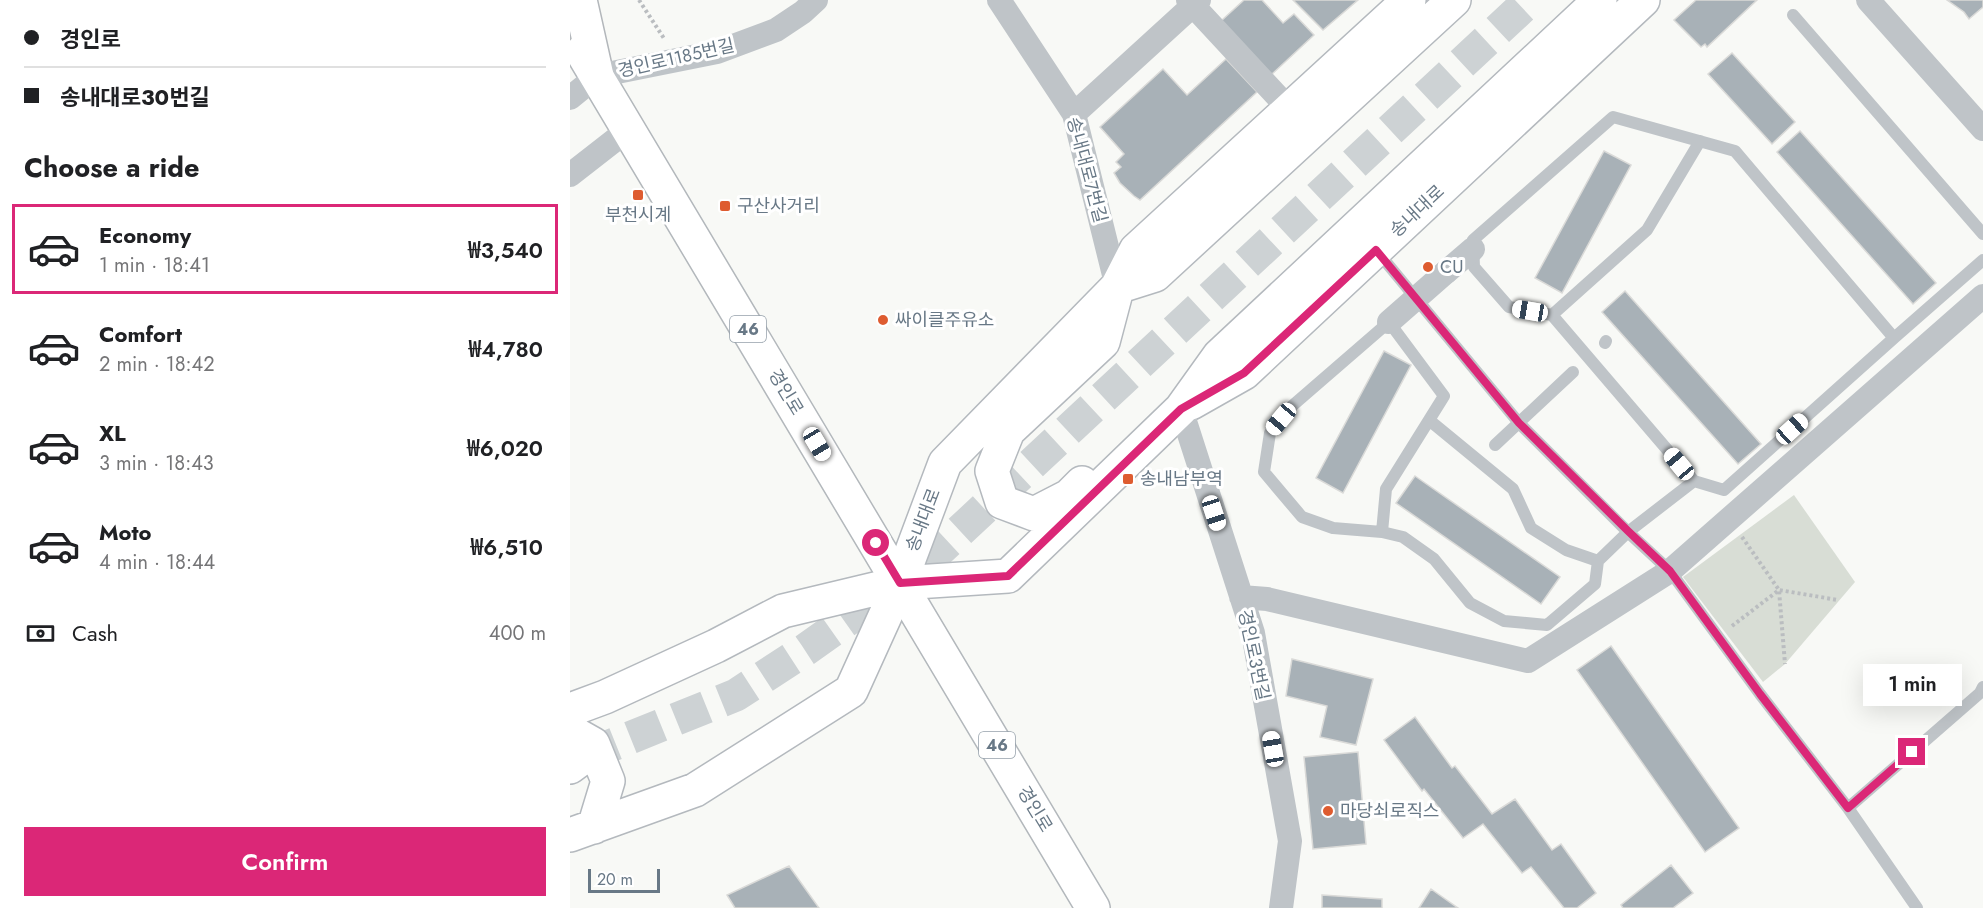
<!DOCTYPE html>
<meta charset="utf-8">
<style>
:root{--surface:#fff;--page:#f2f2f2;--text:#202124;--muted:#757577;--line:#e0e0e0;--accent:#db2777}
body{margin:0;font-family:Jost,"Noto Sans KR",sans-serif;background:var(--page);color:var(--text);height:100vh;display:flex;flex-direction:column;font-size:22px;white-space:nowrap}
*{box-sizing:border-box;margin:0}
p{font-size:20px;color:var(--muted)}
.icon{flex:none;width:33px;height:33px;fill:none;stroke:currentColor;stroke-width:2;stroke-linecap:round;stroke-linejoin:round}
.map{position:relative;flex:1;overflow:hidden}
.details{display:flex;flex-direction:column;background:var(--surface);width:570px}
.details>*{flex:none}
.guide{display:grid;align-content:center;height:132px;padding:0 24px;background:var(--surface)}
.scale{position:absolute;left:18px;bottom:15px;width:72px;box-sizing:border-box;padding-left:6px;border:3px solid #687886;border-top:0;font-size:16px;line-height:21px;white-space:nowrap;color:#687886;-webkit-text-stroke:4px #fff;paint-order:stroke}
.end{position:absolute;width:27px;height:27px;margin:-14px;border:8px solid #db2777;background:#fff;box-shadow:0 0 0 3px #fff}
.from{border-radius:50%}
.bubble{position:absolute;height:42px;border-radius:0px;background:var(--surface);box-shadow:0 6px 24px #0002;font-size:20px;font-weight:600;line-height:42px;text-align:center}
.car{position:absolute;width:18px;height:36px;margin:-18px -9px;border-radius:8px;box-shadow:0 0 4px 2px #0007;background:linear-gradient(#fff 24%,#345 0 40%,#fff 0 76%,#345 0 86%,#fff 0)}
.guide b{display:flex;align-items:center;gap:21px;height:57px;font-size:22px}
.guide b+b{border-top:2px solid var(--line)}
.guide i{width:15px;height:15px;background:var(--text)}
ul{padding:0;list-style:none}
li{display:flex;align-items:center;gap:18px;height:90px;margin:0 12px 9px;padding:0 12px;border:3px solid transparent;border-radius:0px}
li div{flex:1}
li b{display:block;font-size:22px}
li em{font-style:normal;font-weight:600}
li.current{border-color:var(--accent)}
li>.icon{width:54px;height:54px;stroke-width:1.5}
h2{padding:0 24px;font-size:27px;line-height:72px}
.pay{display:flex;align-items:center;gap:15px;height:66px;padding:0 24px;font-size:22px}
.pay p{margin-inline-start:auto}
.primary-button{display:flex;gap:12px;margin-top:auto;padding:12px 24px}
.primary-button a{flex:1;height:69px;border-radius:0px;background:var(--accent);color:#fff;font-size:24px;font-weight:600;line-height:69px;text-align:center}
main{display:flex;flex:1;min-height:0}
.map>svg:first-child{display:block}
.green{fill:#d8ddd5}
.building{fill:#a8b1b7;stroke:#dadad8;stroke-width:1.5}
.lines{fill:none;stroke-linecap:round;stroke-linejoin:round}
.secondary-tunnel{stroke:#cdd2d4;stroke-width:33;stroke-dasharray:33 16;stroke-linecap:butt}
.secondary-casing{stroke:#b4b9be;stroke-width:36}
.primary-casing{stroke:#b3b8bc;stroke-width:36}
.highway-casing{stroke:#b3b7bb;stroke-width:36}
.path{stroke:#babdc0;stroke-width:4;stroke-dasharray:3 3;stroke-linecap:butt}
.lane{stroke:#bfc4c8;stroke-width:12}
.street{stroke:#bfc4c8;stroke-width:24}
.secondary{stroke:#fff;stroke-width:33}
.primary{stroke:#fff;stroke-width:33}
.highway{stroke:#fff;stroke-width:33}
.street-bridge{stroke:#bfc4c8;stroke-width:24}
.route{stroke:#db2777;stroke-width:8}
.poi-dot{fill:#de5c30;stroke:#fff;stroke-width:2}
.labels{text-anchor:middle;stroke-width:6;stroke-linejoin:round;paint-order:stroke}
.shield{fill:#fff;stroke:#95a0aa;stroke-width:1.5}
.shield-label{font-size:16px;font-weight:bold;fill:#687886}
.street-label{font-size:18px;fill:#687886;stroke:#fff}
.poi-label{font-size:18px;fill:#687886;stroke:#fff;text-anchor:start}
</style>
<main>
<section class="details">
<div class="guide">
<b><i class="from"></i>경인로</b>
<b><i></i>송내대로30번길</b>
</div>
<h2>Choose a ride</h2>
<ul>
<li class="current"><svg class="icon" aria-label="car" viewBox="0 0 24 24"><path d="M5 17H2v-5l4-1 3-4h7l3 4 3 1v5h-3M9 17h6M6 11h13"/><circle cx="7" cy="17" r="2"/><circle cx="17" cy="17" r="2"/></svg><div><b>Economy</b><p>1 min · 18:41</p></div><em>₩3,540</em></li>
<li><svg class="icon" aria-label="car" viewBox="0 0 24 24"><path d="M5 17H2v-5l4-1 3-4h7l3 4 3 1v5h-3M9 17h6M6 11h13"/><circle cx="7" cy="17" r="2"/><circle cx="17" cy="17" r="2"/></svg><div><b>Comfort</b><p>2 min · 18:42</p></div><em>₩4,780</em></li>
<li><svg class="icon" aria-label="car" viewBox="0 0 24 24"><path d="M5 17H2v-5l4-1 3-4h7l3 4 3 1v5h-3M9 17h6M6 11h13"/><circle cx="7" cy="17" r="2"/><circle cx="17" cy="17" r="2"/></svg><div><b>XL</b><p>3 min · 18:43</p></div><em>₩6,020</em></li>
<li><svg class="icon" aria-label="car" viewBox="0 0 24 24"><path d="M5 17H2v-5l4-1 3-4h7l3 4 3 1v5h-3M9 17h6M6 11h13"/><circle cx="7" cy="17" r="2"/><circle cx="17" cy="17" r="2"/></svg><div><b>Moto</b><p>4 min · 18:44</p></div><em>₩6,510</em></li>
</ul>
<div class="pay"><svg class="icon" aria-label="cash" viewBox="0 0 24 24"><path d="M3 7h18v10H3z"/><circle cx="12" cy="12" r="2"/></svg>Cash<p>400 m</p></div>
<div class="primary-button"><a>Confirm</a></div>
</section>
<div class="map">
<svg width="1413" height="908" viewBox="0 0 1413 908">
<rect width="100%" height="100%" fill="#f8f9f6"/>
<path class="green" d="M1224,495l61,87 -70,82 -22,18 -80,-105z"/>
<path class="building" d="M674,0h18l21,23 11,-9 20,21 -43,40 -50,-54z
M723,0h65l-35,30z
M1126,0h61l-50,47 -2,-3 -4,3 -27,-27z
M1377,0h36v7l-14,12 -5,-7z
M1162,53l63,69 -23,22 -64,-70z
M656,59l31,33 -117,108 -6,-4 -14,-13 -6,-10 7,-6 -5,-5 8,-8 -24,-27 63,-58 24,26z
M1230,131l136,152 -23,21 -136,-152z
M1034,151l27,14 -69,128 -27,-15z
M1055,291l136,153 -23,20 -136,-152z
M814,351l27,14 -68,128 -27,-15z
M845,476l145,101 -19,27 -145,-101z
M1041,646l128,182 -34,24 -128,-182z
M722,659l81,20 -17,66 -36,-8 7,-31 -41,-10z
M845,717l37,51 3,-2 37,48 23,-15 37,51 9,-6 35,49 -19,15h-13l-33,-41 -9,6 -39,-49 -20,14 -39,-49 -2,2 -38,-51z
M788,752l8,92 -53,5 -9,-92z
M1101,865l22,28 -20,15h-50l-2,-3z
M219,866l30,42h-84l-8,-13z
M861,889l27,19h-39z
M752,895l60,4v9h-60z"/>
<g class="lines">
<path class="secondary-tunnel" d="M15,756l151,-61 69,-45 113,-80 612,-570"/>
<g class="secondary-casing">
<path id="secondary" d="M547,287l38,-12 299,-275
M621,403l53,-30 399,-373
M512,483l-13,13 -35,18 -32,-12 -10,-31 16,-40 95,-89 14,-53
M0,710l35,-13 111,-51 67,-35 117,-28 108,-7 173,-167 38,-53 381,-356
M0,731l23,13 15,37 -14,46
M0,767l15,-11
M0,835l125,-45 156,-99 49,-108 45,-120 172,-176 19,-37 273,-250"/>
</g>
<g class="primary-casing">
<path id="primary" d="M12,52l511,856"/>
</g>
<g class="highway-casing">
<path id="highway" d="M10,0l17,76"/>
</g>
<path class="path" d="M69,0l26,40
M1172,537l37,53 6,74
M1162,626l47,-36 59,10"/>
<path class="lane" d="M1223,15l190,219
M806,250l143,173 109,109 42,39 90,123 88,114 69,100
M982,315l95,-85 53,-89
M1035,343l1,-2
M859,420l84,69 18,39 35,22 32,11
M925,445l78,-73
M1124,481l30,9 170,-152
M812,532l4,-43 58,-93 -55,-74 -97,84 -22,27 -6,39 38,45 31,11 49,4 21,5 31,22 36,44 34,18 43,4 48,-41 3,-23 30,-29 66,-51 -142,-166 -43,-8 -35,-40 -1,-27 140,-123 122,34 159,187 89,-78
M1278,808l132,-115 3,-6"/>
<path class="street" d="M429,0l75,114 43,173
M618,0l102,110
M1298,0l115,129
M0,98l27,-22 120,-24 59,-22 27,-18 13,-12
M504,114l125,-114
M0,175l59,-46
M876,272l27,-23
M611,409l72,224 37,208 -9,67
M671,597l26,2 261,62 142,-90 313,-275"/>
<use href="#secondary" class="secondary"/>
<use href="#primary" class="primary"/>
<use href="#highway" class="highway"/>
<path class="street-bridge" d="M819,322l57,-50"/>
</g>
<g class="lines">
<path class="route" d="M306,543l24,40 108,-7 173,-167 63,-36 132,-123 143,173 109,108 42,40 90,123 88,114 64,-56"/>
</g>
<g class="poi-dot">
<rect x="62" y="189" width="12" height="12" rx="3"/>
<rect x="149" y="200" width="12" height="12" rx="3"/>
<circle cx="858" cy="267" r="6"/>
<circle cx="313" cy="320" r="6"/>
<rect x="552" y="473" width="12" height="12" rx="3"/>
<circle cx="758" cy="811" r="6"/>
</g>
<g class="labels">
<g class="shield">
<rect x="160" y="316" width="36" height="26" rx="4.5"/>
<rect x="409" y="732" width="36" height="26" rx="4.5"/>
</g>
<g class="shield-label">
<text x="178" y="335">46</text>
<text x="427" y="751">46</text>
</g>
<g class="street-label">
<text transform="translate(106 58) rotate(-13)" y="6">경인로1185번길</text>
<text transform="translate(517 170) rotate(75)" y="6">송내대로7번길</text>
<text transform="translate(847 211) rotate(-43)" y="6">송내대로</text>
<text transform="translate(216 392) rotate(59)" y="6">경인로</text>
<text transform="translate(353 520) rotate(-69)" y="6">송내대로</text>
<text transform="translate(684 655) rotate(78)" y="6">경인로3번길</text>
<text transform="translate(465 809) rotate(59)" y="6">경인로</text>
</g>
<g class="poi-label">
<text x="167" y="212">구산사거리</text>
<text x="68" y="221" text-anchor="middle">부천시계</text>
<text x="870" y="273">CU</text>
<text x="325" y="326">싸이클주유소</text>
<text x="570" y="485">송내남부역</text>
<text x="770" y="817">마당쇠로직스</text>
</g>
</g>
</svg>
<div class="scale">20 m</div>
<i class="end from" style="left:306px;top:543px"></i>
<i class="end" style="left:1342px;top:752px"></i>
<div class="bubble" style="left:1293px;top:664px;width:99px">1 min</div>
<i class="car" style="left:960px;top:311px;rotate:280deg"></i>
<i class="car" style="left:711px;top:419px;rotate:220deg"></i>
<i class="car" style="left:1222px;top:429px;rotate:48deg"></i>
<i class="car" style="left:247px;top:444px;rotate:149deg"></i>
<i class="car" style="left:1109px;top:464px;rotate:320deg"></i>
<i class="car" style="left:644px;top:513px;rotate:162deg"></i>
<i class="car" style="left:703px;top:749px;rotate:350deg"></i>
</div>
</main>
